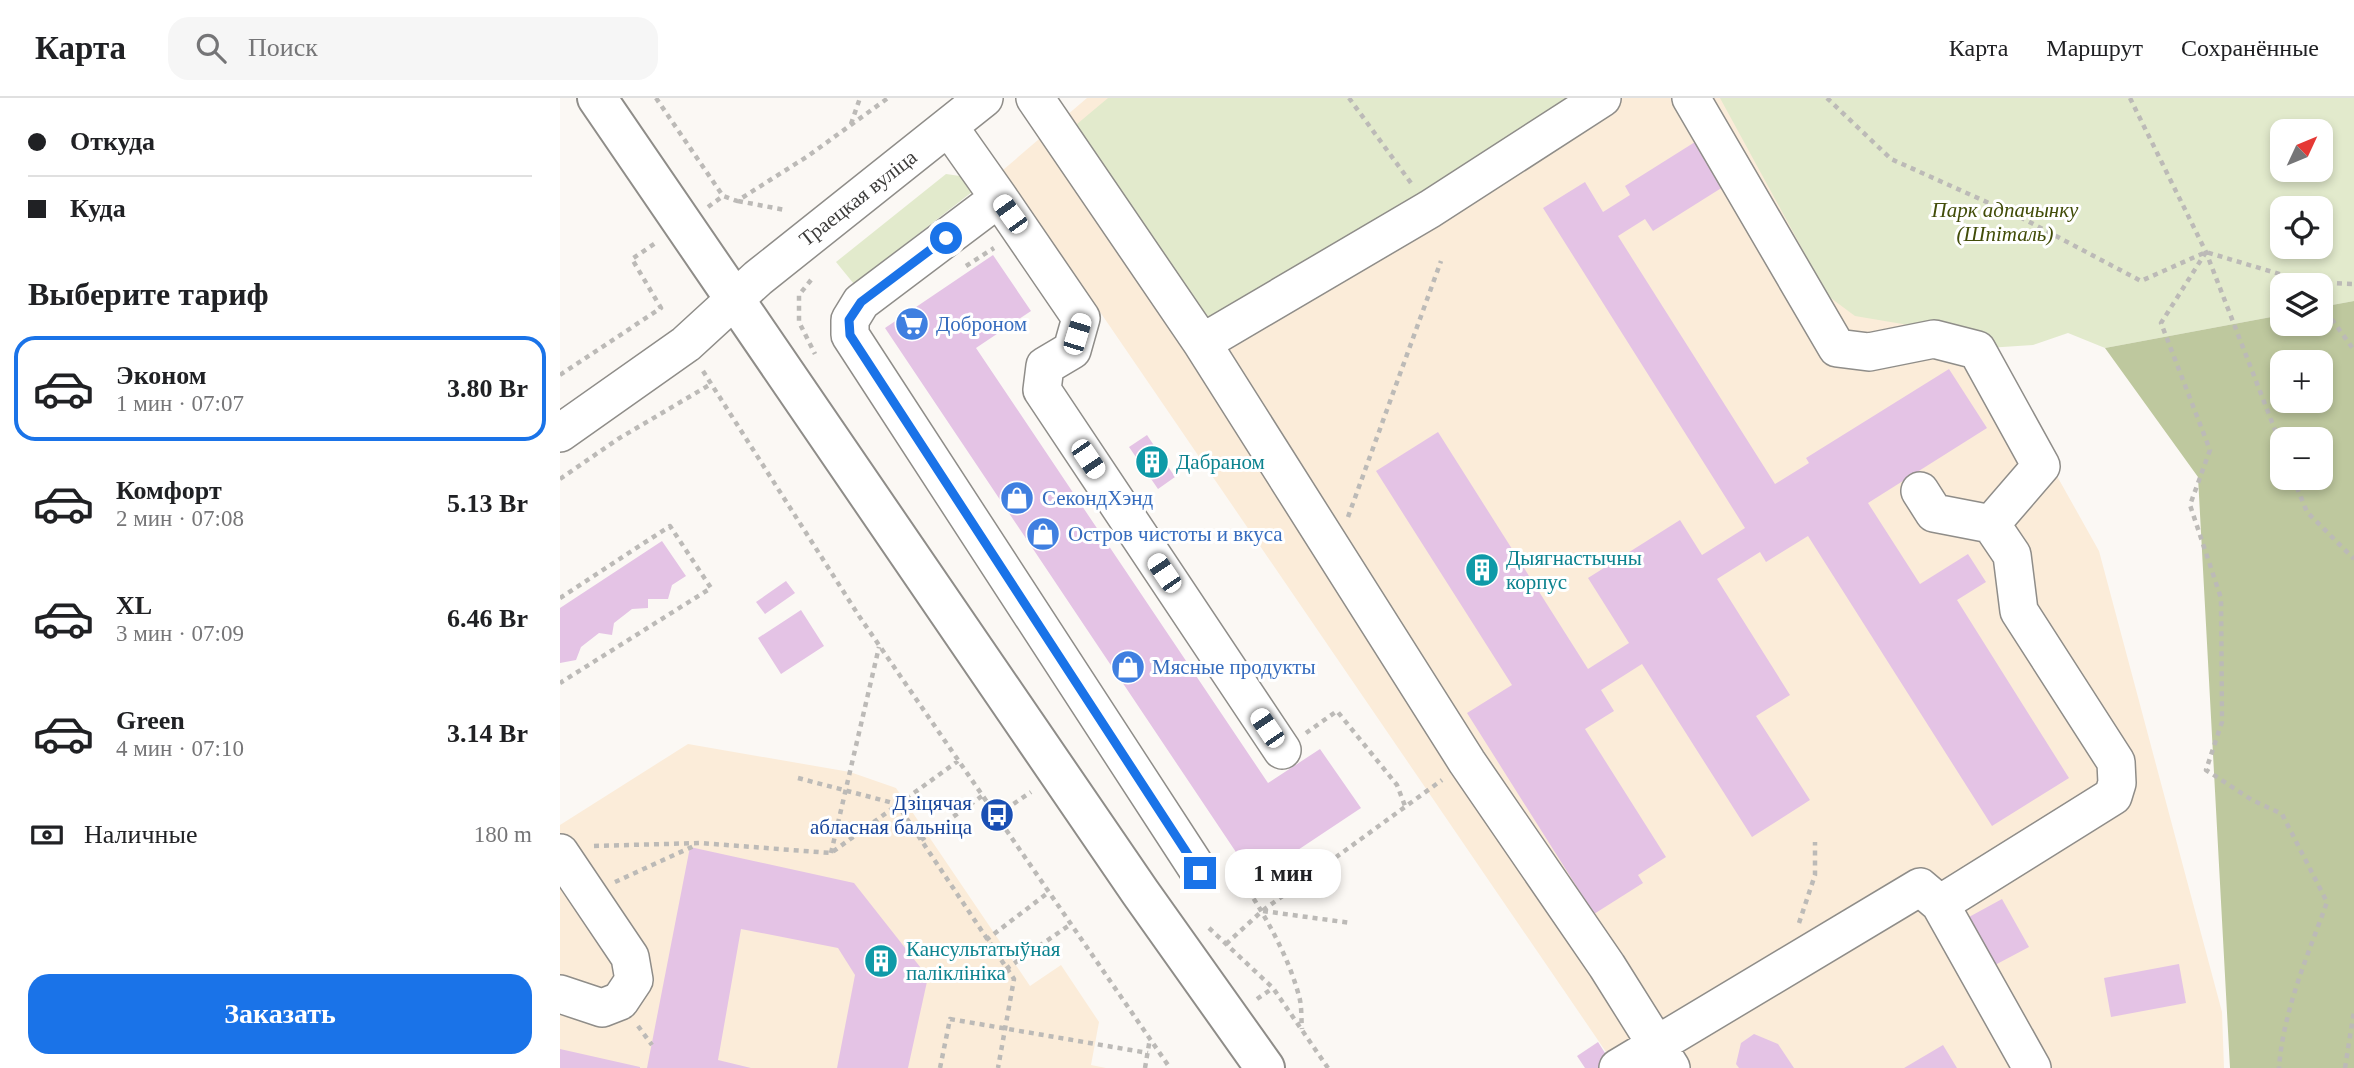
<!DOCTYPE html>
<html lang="ru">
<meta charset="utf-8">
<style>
:root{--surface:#fff;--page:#f6f6f6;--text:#202124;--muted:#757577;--line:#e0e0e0;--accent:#1a73e8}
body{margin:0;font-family:"Times New Roman",serif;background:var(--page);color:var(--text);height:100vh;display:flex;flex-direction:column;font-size:26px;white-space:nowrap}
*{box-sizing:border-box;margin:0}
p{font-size:23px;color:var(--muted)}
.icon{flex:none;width:38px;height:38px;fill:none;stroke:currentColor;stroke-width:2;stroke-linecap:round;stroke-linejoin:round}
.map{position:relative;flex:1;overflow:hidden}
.side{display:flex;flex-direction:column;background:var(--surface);width:560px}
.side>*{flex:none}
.banner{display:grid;align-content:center;height:154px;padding:0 28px;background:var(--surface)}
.needle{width:46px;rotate:46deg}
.controls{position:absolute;left:1710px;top:21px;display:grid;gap:14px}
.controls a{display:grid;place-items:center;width:63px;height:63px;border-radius:14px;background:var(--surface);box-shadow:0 4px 10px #0003;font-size:35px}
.end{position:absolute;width:32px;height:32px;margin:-16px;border:9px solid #1a73e8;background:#fff;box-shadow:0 0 0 4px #fff}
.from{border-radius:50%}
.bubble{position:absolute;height:49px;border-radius:21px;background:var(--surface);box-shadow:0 4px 10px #0003;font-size:23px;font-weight:800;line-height:49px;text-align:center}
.car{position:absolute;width:21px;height:42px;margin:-21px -10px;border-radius:9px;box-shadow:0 0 5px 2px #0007;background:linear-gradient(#fff 24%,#345 0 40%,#fff 0 76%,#345 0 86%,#fff 0)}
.banner b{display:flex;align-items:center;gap:24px;height:66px;font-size:26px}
.banner b+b{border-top:2px solid var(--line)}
.banner i{width:18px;height:18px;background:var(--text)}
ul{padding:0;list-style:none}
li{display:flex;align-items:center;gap:21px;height:105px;margin:0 14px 10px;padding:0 14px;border:4px solid transparent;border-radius:21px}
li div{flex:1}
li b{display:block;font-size:26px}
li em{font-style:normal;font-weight:800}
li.selected{border-color:var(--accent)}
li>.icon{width:63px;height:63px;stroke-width:1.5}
h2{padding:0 28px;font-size:32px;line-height:84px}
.pay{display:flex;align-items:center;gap:18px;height:77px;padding:0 28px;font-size:26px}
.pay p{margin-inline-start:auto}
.cta{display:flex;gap:14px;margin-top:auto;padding:14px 28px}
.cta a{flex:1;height:80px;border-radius:21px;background:var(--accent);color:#fff;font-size:28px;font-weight:800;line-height:80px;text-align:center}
header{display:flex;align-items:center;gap:42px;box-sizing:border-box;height:98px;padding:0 35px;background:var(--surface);border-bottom:2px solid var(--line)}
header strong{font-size:33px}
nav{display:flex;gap:38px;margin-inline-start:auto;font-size:24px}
.search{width:490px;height:63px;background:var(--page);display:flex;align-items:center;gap:18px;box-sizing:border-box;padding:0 24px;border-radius:21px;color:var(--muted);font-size:26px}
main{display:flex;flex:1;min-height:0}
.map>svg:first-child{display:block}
.medical{fill:#fbecd9}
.green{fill:#e2eacc;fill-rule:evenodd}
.forest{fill:#bec89e;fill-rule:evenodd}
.building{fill:#e4c3e5}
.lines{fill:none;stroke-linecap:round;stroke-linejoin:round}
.minor-casing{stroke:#8f8d89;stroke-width:40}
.major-casing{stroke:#8f8d89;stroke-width:42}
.path{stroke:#bcbab7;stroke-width:4.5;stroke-dasharray:5 5;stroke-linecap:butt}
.minor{stroke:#fff;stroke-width:37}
.major{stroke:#fff;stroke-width:38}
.route{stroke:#1a73e8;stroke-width:9}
.labels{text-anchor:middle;stroke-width:6;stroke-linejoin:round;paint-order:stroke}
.street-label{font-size:21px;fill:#3d3c3b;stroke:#fff}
.park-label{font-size:21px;font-style:italic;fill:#424d09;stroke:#fff}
.shop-label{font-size:21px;fill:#366cbe;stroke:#fff;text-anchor:start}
.culture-label{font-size:21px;fill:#0d838f;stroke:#fff;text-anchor:start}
.transit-label{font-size:21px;fill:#164399;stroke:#fff;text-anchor:end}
</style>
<header>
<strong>Карта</strong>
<div class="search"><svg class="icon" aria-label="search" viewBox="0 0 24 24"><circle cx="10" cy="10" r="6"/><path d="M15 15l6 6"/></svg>Поиск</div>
<nav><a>Карта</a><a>Маршрут</a><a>Сохранённые</a></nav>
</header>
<main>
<section class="side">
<div class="banner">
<b><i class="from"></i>Откуда</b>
<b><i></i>Куда</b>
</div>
<h2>Выберите тариф</h2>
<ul>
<li class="selected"><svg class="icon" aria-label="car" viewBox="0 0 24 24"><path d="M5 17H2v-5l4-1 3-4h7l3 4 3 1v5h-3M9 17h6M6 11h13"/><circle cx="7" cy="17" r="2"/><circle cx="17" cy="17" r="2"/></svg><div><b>Эконом</b><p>1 мин · 07:07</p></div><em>3.80 Br</em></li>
<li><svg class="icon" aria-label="car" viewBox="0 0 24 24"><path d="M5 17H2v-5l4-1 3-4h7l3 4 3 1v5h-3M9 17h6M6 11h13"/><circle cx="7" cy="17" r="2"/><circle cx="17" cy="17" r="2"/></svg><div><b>Комфорт</b><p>2 мин · 07:08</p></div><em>5.13 Br</em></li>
<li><svg class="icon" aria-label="car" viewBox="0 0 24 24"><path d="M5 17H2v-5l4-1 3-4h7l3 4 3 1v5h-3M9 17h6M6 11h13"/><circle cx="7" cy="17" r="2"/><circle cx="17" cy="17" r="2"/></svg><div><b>XL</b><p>3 мин · 07:09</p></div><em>6.46 Br</em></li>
<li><svg class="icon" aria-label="car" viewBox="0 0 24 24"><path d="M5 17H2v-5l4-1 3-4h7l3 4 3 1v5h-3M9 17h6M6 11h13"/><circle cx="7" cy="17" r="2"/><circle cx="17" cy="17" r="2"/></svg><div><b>Green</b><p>4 мин · 07:10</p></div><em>3.14 Br</em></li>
</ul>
<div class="pay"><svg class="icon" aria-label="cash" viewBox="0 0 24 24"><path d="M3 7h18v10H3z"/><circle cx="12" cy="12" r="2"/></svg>Наличные<p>180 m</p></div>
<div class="cta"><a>Заказать</a></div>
</section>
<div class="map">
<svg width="1794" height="970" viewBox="0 0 1794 970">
<rect width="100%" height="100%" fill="#fbf8f4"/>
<path class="medical" d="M527,0h638l239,212 135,241 123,461 2,56h-607l-614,-898z
M128,646l162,28 46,16 134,198 31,-21 38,57 -8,43 15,3h-546v-243z"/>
<path class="green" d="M548,0h471l-388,244 -133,-202z
M1160,0h634v203l-33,6 -1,-22h-38v30l-177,33 -37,-15 -35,12 -46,3 -49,-18 -83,-14 -27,-20zM1722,33h38v39h-38zM1722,110h38v39h-38z
M386,76l14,2 12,16 -118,92 -18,-22z"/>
<path class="forest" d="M1794,203v767h-124l-32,-591 -93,-129 177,-33v9h38l1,-17zM1722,264h38v39h-38zM1722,341h38v39h-38z"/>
<path class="building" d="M1135,44l28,45 -70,44 -8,-12 -27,17 157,248 34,-21 -3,-5 143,-89 38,59 -119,75 52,81 48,-30 18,28 -29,18 112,178 -77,48 -184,-290 -42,26 -6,-10 -43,27 73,116 -34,21 54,84 -58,37 -110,-173 -41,26 13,21 -29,18 81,128 -28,18 5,8 -49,31 -127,-201 45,-28 -136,-214 62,-39 150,237 41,-26 -41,-65 92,-58 22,35 43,-27 -202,-320 42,-26 18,30 27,-17 -5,-9z
M433,157l38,56 -55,37 292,435 52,-34 41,59 -107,71 -369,-551z
M587,337l28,42 -17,12 -29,-42z
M102,443l24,35 -14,9 -4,14h-20v9l-16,1 -18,14 -2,12 -13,-2 -18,14 -5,13 -16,3v-55z
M226,483l9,12 -30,21 -9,-12z
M241,512l23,36 -43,28 -23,-36z
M130,749l164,36 74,94 -20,91h-71l18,-93 -17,-27 -97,-19 -23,131 33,8h-104z
M1442,801l27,48 -34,18 -26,-48z
M1619,866l7,39 -75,14 -7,-39z
M1194,936l24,10 16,24h-55l-3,-4 5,-21z
M1038,944l14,22 -6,4h-21l-8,-12z
M1383,947l14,23h-53z
M0,951l80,18v1h-80z"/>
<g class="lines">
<g class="minor-casing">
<path id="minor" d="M475,0l167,245 265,419 140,204 64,102
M1131,0l146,250 32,4 65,-13 43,11 64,116 -50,58
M389,29l50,71 -138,104 -11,18v15l350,538
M439,100l82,120 -9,32 -27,16 -3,24 240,360
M642,245l228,-134 172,-111
M0,335l126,-89 72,-66 226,-180
M1360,393l14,22 57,11 21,31 7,56 97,151 1,21 -4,13 -173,108
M0,755l70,104 4,23 -14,21 -18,7 -42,-14
M1058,970l302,-181 20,17 92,164"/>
</g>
<g class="major-casing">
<path id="major" d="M37,0l543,794 125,176"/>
</g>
<path class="path" d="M96,0l67,98
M789,0l62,85
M1267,0l64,61 129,58 121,64 65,-29 100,30 2,3
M1570,0l76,154 76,196
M291,26l9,-26
M178,103l47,9
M148,109l15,-11 14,5 71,-45 80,-58
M1646,154l-45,71 49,127 -20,55 31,93 1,124 -16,48 46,30 30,14 45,88c-19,53 -44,109 -48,166
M406,168l28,-18
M251,182l-12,15v27l16,32
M1747,184l47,2
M1760,205l34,47
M143,273l156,245 311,452
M0,277l101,-67 -29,-49 25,-17
M1733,380l14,34 47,47
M0,381l58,-40 93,-55
M788,419l93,-256
M0,500l110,-72 41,62 -151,95
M746,635l31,-22 60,74 8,21
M238,680l99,26 117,175 -16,89
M437,717l34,-23
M361,742l61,-44
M34,748l106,-3 131,10 127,-92
M271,755l48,-206
M672,767c27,41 54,83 67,131 3,10 2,22 3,33
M55,784l81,-37
M703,813l88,12
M1239,825l16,-48v-33
M649,830l64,60 55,80
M426,842l63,-48
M666,846l36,-33 180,-131
M446,871l65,-45
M697,901l16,-11
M78,928l14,19
M380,970l10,-49 198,34
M585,970l5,-30
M1785,970l9,-57"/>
<use href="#minor" class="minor"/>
<use href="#major" class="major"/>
</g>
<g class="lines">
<path class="route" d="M386,140l-85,64 -12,18 1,15 350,538"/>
</g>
<defs>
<g id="supermarket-disc" transform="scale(1.75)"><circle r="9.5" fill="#3f7fe0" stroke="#fff"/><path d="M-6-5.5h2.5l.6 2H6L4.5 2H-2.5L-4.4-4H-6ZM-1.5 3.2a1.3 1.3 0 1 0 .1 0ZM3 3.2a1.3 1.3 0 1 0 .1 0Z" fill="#fff"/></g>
<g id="building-disc" transform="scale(1.75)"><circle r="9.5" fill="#0f9aa8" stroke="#fff"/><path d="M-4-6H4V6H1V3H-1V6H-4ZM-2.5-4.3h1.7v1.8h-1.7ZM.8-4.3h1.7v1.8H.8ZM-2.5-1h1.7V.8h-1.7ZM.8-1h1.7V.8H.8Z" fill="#fff"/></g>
<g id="shop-disc" transform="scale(1.75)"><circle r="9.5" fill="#3f7fe0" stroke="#fff"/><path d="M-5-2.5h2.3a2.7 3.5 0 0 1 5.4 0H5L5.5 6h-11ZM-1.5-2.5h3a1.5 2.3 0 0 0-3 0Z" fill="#fff"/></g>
<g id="bus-disc" transform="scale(1.75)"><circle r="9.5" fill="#1a4fb4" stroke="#fff"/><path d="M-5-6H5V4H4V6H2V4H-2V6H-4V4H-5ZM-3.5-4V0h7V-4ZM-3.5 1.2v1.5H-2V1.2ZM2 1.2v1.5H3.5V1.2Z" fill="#fff"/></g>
</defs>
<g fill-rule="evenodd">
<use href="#supermarket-disc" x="352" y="226"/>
<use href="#building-disc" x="592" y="364"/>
<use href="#shop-disc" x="457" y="400"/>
<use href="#shop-disc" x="483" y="436"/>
<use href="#building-disc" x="922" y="472"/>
<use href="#shop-disc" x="568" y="569"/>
<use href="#bus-disc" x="437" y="717"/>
<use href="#building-disc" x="321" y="863"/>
</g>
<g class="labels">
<g class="street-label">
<text transform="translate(298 100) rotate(-38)" y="7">Траецкая вуліца</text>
</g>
<g class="park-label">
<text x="1445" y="119">Парк адпачынку<tspan x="1445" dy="24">(Шпіталь)</tspan></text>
</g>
<g class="shop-label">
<text x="376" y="233">Доброном</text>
<text x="482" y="407">СекондХэнд</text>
<text x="508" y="443">Остров чистоты и вкуса</text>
<text x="592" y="576">Мясные продукты</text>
</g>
<g class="culture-label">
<text x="616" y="371">Дабраном</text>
<text x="946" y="467">Дыягнастычны<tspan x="946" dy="24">корпус</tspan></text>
<text x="346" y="858">Кансультатыўная<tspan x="346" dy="24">паліклініка</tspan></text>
</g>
<g class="transit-label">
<text x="412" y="712">Дзіцячая<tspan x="412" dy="24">абласная бальніца</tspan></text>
</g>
</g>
</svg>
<div class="controls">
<a><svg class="needle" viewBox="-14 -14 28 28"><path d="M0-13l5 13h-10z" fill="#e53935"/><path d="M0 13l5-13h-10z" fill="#757577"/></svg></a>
<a><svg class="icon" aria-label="locate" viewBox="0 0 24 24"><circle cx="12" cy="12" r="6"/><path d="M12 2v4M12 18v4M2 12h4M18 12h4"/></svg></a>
<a><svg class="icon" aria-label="layers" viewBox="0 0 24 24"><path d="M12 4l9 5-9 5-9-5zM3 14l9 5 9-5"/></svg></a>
<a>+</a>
<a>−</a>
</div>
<i class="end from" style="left:386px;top:140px"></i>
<i class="end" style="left:640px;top:775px"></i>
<div class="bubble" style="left:665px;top:751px;width:116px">1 мин</div>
<i class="car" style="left:450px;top:116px;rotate:324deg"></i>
<i class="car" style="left:517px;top:236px;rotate:17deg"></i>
<i class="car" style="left:528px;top:361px;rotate:146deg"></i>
<i class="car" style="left:604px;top:475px;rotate:326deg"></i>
<i class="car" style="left:707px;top:630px;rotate:326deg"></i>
</div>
</main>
